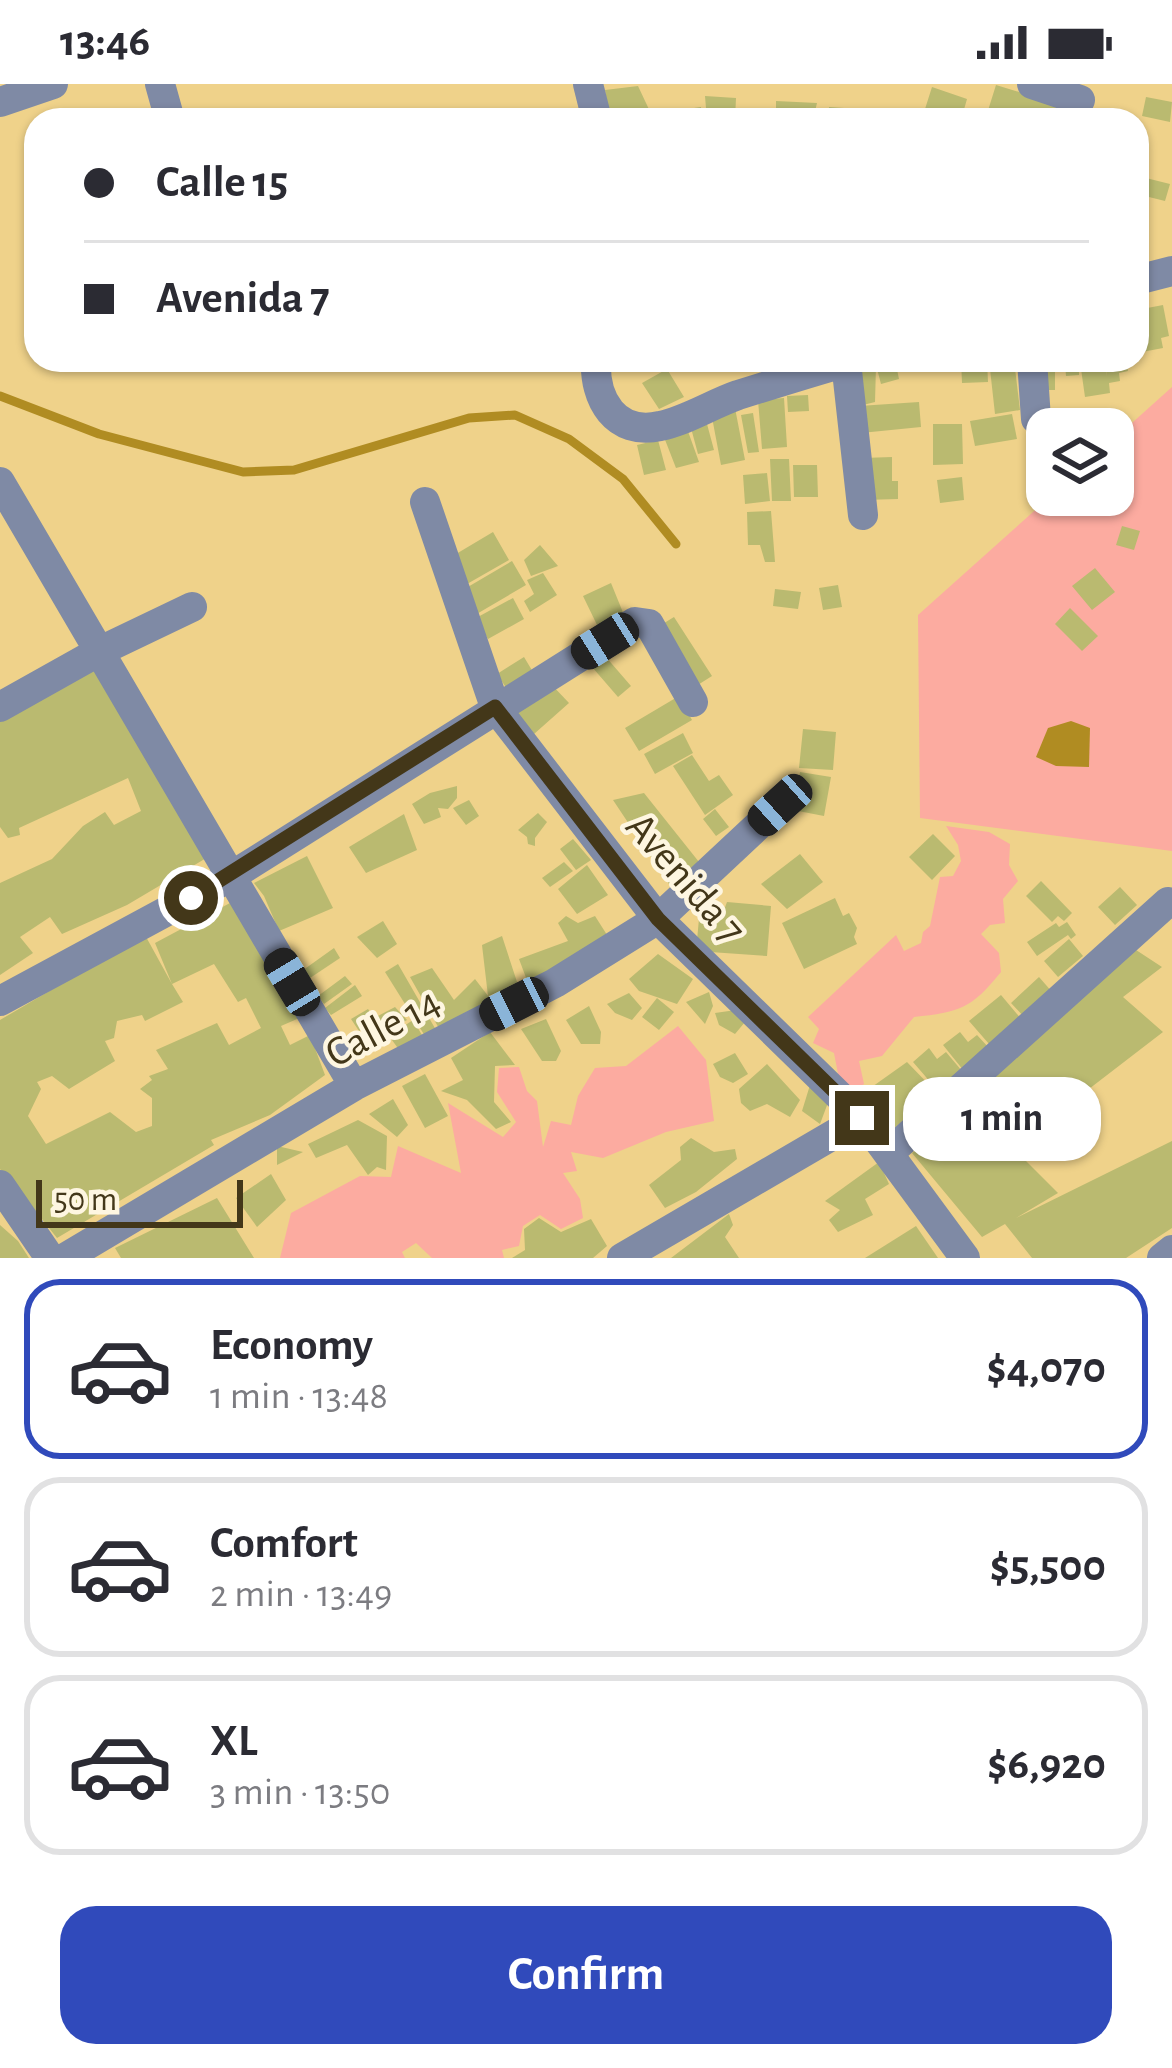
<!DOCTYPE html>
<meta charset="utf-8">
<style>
:root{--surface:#fff;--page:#f7f7f7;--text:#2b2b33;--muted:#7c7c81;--line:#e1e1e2;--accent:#304abb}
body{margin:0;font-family:"Alegreya Sans",sans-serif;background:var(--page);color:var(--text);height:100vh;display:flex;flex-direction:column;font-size:45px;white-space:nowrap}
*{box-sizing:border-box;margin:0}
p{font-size:39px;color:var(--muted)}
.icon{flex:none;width:66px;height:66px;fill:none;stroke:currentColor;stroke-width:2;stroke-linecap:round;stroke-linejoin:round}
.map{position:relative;height:1174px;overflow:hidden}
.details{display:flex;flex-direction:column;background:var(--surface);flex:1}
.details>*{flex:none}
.guide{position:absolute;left:24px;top:24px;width:1125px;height:264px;border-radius:36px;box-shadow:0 3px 9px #0004;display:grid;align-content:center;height:264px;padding:0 60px;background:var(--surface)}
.controls{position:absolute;left:1026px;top:324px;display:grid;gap:24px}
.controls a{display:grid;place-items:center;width:108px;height:108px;border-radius:24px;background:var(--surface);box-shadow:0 3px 9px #0004;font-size:60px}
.scale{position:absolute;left:36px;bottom:30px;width:207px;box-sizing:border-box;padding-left:12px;border:6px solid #433719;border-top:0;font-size:33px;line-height:42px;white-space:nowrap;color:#433719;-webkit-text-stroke:9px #fef6e1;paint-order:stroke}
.end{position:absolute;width:54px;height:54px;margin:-27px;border:15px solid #433719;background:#fff;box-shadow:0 0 0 6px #fff}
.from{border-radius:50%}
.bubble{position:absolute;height:84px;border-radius:36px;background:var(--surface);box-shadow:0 3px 9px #0004;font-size:39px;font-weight:700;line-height:84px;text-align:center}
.car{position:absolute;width:36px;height:72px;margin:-36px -18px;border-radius:15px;box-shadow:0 0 9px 3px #0007;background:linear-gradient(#222 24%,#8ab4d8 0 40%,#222 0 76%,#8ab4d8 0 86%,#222 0)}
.guide b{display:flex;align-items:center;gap:42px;height:114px;font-size:45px}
.guide b+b{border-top:3px solid var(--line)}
.guide i{width:30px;height:30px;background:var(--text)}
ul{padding:21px 0 0;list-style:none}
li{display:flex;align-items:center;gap:36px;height:180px;margin:0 24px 18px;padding:0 36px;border:6px solid var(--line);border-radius:36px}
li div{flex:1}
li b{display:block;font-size:45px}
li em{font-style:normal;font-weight:700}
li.active{border-color:var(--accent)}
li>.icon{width:108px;height:108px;stroke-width:1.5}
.primary-button{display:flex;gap:24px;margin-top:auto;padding:24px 60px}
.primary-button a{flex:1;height:138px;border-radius:36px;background:var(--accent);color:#fff;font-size:48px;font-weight:700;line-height:138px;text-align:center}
.status{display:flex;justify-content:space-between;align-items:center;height:84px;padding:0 60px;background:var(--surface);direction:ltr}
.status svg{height:33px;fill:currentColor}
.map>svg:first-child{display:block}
.green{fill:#fcaba0}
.water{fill:#b08c22}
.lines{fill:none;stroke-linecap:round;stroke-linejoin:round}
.stream{stroke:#b08c22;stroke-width:9}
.building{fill:#baba70}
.minor{stroke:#7f8aa5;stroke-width:30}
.route{stroke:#433719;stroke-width:15}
.labels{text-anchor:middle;stroke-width:9;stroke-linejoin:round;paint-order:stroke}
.street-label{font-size:42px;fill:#433719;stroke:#fef6e1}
</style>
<div class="status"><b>13:46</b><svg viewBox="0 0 49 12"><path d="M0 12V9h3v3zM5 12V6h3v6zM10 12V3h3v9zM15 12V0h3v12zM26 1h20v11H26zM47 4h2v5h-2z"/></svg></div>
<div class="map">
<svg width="1172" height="1174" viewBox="0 0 1172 1174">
<rect width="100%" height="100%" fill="#efd28a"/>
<path class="green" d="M1172,303v464l-252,-33 -2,-203 134,-120h61v-55z
M946,742l43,6 21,12 -1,21 9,16 -15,18 2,24 -15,2 -9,9 18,19 2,19c-30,37 -41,40 -87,45l-32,39 -23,5 5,23 -10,7 -15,-12 -5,-26 -21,-10 6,-14 -11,-12 88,-82 8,16 17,-8 2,-11 7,-6 10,-49 13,-1 8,-15 -3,-16z
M678,942l28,34 8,61 -48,11 -63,26 -32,-6 6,19 -14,2 17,26 3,19 -22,11 -21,-14 -17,11 -4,20 -17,4 2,8h-72l-16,-15 -14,9 3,6h-125l11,-45 69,-37 31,1 7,-31 63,27 -13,-70 55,34 13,-15 -19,-30 2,-24 20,-1 8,24 10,10 6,46 8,-26 20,4 7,-29 17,-28 31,-2z"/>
<path class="water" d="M1071,637l19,7 -1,39 -33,-1 -20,-9 12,-29z"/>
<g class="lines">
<path class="stream" d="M0,312l99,38 144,38 51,-2 175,-52 46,-3 54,24 54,40 53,65"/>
</g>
<path class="building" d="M996,1l63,19 -5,16h-69z
M638,2l16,34h-44l-5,-30z
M932,3l35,12 -6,21 -36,-11z
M705,12l31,2 -1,22h-28z
M1146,13l26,5 -2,20 -28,-6z
M776,17l41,2 -4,17h-37z
M701,23l1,13h-28l-1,-9z
M829,23l15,1 -2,12h-14z
M1146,94l24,6 -5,17 -24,-6z
M1163,221l6,31 -8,2 2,10 -26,5v-43z
M895,276l4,19 -18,5 -6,-23z
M961,276h26l1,22 -26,1z
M989,276h25l6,50 -25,4z
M1105,276l2,16 -1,-16h19l3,11 -9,2 1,8 -11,2 1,10 -25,4 -5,-35z
M1079,278v13l-13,1 -1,-13z
M1040,281h15v25h-15z
M876,282l-1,36 -16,4 -9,-34z
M667,285l17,28 -25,12 -17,-26z
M808,311l1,16 -21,1 -1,-16z
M784,314l3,49 -25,2 -4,-49z
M919,318l2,25 -60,6 -2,-27z
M735,324l10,52 -24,5 -10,-53z
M753,329l6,39 -11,1 -7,-38z
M1012,330l5,25 -42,7 -5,-25z
M685,339l14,39 -23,6 -14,-36z
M707,340l7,26 -16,4 -7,-26z
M933,340h29l1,40 -30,1z
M658,356l8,30 -22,5 -7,-30z
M892,373v24h6v18l-35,1v-42z
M770,375h19l2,42h-19z
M793,381h24l1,32h-24z
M767,389l3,28 -25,3 -2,-29z
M962,393l2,23 -24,3 -3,-23z
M771,427l4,51h-10l-5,-17h-12l-1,-33z
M1122,442l18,5 -6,19 -18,-5z
M493,448l16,28 -42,24 -16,-27z
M540,461l18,21 -27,10 -7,-16z
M512,477l14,24 -51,30 -14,-24z
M1095,484l20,24 -23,18 -20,-24z
M543,489l14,22 -27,17 -6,-11 10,-7 -7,-14z
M611,499l13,32 -26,12 -15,-31z
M838,501l4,22 -19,3 -4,-22z
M775,505l26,3 -3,17 -25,-3z
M513,514l11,21 -36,20 -12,-21z
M1070,524l28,28 -16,15 -27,-27z
M674,533l38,59 -19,12 -37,-60z
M599,565l32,37 -13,11 -32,-37z
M524,573l9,15 -26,17 -10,-15z
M101,580l107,193 -81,48 -65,29 -12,-17 -30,20 13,16 -33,22v-92l52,-24 31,-33 22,-14 9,13 27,-14 -13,-33 -109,50 1,7 -12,3 -8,-11v-109z
M550,599l19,20 -35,31 -18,-21z
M679,612l13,24 -53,31 -14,-23z
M803,645l33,3 -3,38 -34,-2z
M683,649l10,20 -38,21 -11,-20z
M692,671l17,26 10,-6 14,20 -28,20 -32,-49z
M800,688l31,5 -7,39 -31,-6z
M457,702v12l-9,11 -10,-1 3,9 -17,7 -12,-20 18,-11z
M644,709l55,69 -30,22 -56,-84z
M469,716l10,16 -13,9 -13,-17z
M715,725l14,18 -13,9 -13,-17z
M538,729l9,9 -12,16v8l-7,-2 -1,-7 -9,-7z
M404,730l13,36 -51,23 -17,-26z
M933,750l22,22 -23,24 -23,-23z
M573,755l18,21 -15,10 -16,-21z
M800,770l23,28 -36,27 -26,-25z
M307,772l26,52 -54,23 -15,-35 -10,-13z
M564,778l9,9 -23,16 -8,-9z
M587,781l21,30 -31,19 -19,-25z
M1041,797l31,32 -8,8 -6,-5 -6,6 -26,-26z
M1120,803l17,18 -22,20 -17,-18z
M835,814l8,18 6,-3 8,15 -3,9 3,7 -53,25 -22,-46z
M727,818l44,4 -4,50 -71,-5 4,-43 24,2z
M230,819l74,113 -23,10 9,19 20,-10 15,40 -55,40 -59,25 3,5 -157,93 -19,-24 -3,3 -35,-48v-149l145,-85 27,49 11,18 -38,19 -3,-6 -25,6 -3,17 -9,3 10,20 -46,28 -17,-13 -15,6 4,7 -13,27 18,28 64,-32 26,20 16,-6v-28l-12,-9 12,-9 -3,-4 19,-7 -12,-19 61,-27 12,22 32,-17 -15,-30 -8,4 -24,-38 -42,20 -17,-41z
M566,832l12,7 17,-7 14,22 -81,45 -9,-24 49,-18 -10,-18z
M383,837l14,23 -20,14 -20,-21z
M1067,838l9,13 -5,4 -3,-4 -31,21 -10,-14 29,-19 3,4z
M502,852l16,49 -30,11 -6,-51z
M1069,855l14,17 -25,21 -14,-16z
M334,864l6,10 -33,22 -8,-7z
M1133,864l29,19 -39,30 40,35 -143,110 -46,-49z
M658,870l35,25 -16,25 -38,-13 -10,-12z
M398,880l38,66 -11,6 -40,-64z
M432,884l22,32 21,-21 17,22 -51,31 -31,-55z
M345,892l7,8 -28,20 -6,-8z
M1039,893l14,16 -28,25 -14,-15z
M355,901l7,11 -31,19 -6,-7z
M709,908l4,14 -8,18 -19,-22z
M629,909l13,15 -10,12 -17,-7 -8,-9z
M1001,911l21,25 -26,32 -27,-31z
M657,914l17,14 -15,18 -17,-13z
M589,922l12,26 -1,12h-19l-15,-24z
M395,923l12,13 -19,11 -12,-14z
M368,925l8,12 -17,10 -8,-12z
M736,926l9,12 -10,12 -16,-9 -4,-12z
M546,935l15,32 -5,10h-14l-21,-32z
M413,936l9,15 -22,16 -11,-15z
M376,939l3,5 -5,3 7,13 -18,11 -6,-9 10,-6 -5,-8z
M490,948l25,33 -20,1 -1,36 17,20 -15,7 -29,-29 -26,-9 22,-11 -12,-22z
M960,948l8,10 9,-7 12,13 -21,28 -25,-31z
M929,964l8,11 9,-7 16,19 -24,20 -25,-29z
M735,969l13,21 -15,9 -13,-6 -7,-13z
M907,978l29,30 -43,37 -31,-35z
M767,980l33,36 -10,17 -23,-13 -17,7 -9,-8 -2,-14z
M425,990l23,42 -23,12 -23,-42z
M810,1001l19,15 -9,24 -18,-13z
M393,1015l15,26 -11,12 -28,-23z
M975,1026l83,83 -42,25 156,-77v87l-46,30h-94l-27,-34 -23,13 -70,-84z
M358,1036l29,16 -1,34 -9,-3 -9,8 -21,-30 -31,13 -8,-14z
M691,1054l23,14 21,-3 2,10 -41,33 -31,16 -16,-23 32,-25 -1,-13z
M277,1062l26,6 -26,13z
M879,1078l10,22 -24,15 8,16 -35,17 -9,-12 11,-10 -15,-9z
M271,1090l15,26 -29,27 -21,-29z
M217,1114l37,60h-133l-6,-10z
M729,1130l4,11 -8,12 14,21h-68z
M539,1134l22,14 30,-13 16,27 -14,12h-81l13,-8 -1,-21z
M0,1141l18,16 11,17h-29z
M916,1142l22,32h-73z"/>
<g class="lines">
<path class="minor" d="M160,0l10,36
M588,0l9,36
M1032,0l48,16
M0,18l53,-18
M1137,196l35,-9
M596,276c-2,39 19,76 64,66 26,-5 52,-22 78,-31 38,-12 77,-24 115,-35
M1032,276l4,59
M846,278l17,153
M0,398l354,604
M425,418l70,205 163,212 204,199 103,140
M0,623l98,-55 94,-45
M0,917l230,-124 405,-255 14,2 44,78
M889,1069l279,-251
M0,1101l50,73
M65,1174l289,-172 201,-103 103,-64 122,-114
M622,1174l240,-140
M1162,1174l10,-8"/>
</g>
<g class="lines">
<path class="route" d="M191,814l304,-191 163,212 204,199"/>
</g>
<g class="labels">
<g class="street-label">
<text transform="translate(687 793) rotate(49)" y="15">Avenida 7</text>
<text transform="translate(382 942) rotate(-28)" y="15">Calle 14</text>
</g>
</g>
</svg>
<div class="controls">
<a><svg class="icon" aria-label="layers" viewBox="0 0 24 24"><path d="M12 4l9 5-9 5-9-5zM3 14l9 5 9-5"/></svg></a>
</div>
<div class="scale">50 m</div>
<i class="end from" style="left:191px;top:814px"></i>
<i class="end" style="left:862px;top:1034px"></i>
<div class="bubble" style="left:903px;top:993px;width:198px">1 min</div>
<i class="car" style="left:605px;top:557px;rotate:238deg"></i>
<i class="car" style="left:780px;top:721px;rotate:228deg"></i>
<i class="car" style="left:292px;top:898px;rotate:329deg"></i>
<i class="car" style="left:514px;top:920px;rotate:243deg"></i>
<div class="guide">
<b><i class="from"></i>Calle 15</b>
<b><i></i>Avenida 7</b>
</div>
</div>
<section class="details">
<ul>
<li class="active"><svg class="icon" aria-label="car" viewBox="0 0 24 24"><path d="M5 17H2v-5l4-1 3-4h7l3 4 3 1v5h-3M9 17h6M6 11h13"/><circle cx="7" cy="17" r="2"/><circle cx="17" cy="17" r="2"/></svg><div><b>Economy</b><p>1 min · 13:48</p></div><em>$4,070</em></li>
<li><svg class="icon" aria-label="car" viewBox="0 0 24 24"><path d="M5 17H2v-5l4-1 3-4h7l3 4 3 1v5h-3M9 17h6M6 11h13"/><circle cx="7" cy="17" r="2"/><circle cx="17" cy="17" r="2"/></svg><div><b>Comfort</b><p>2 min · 13:49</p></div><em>$5,500</em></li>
<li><svg class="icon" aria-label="car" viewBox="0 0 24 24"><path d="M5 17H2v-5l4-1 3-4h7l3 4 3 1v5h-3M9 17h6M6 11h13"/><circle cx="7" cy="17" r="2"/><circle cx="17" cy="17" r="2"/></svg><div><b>XL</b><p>3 min · 13:50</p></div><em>$6,920</em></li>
</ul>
<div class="primary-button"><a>Confirm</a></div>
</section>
